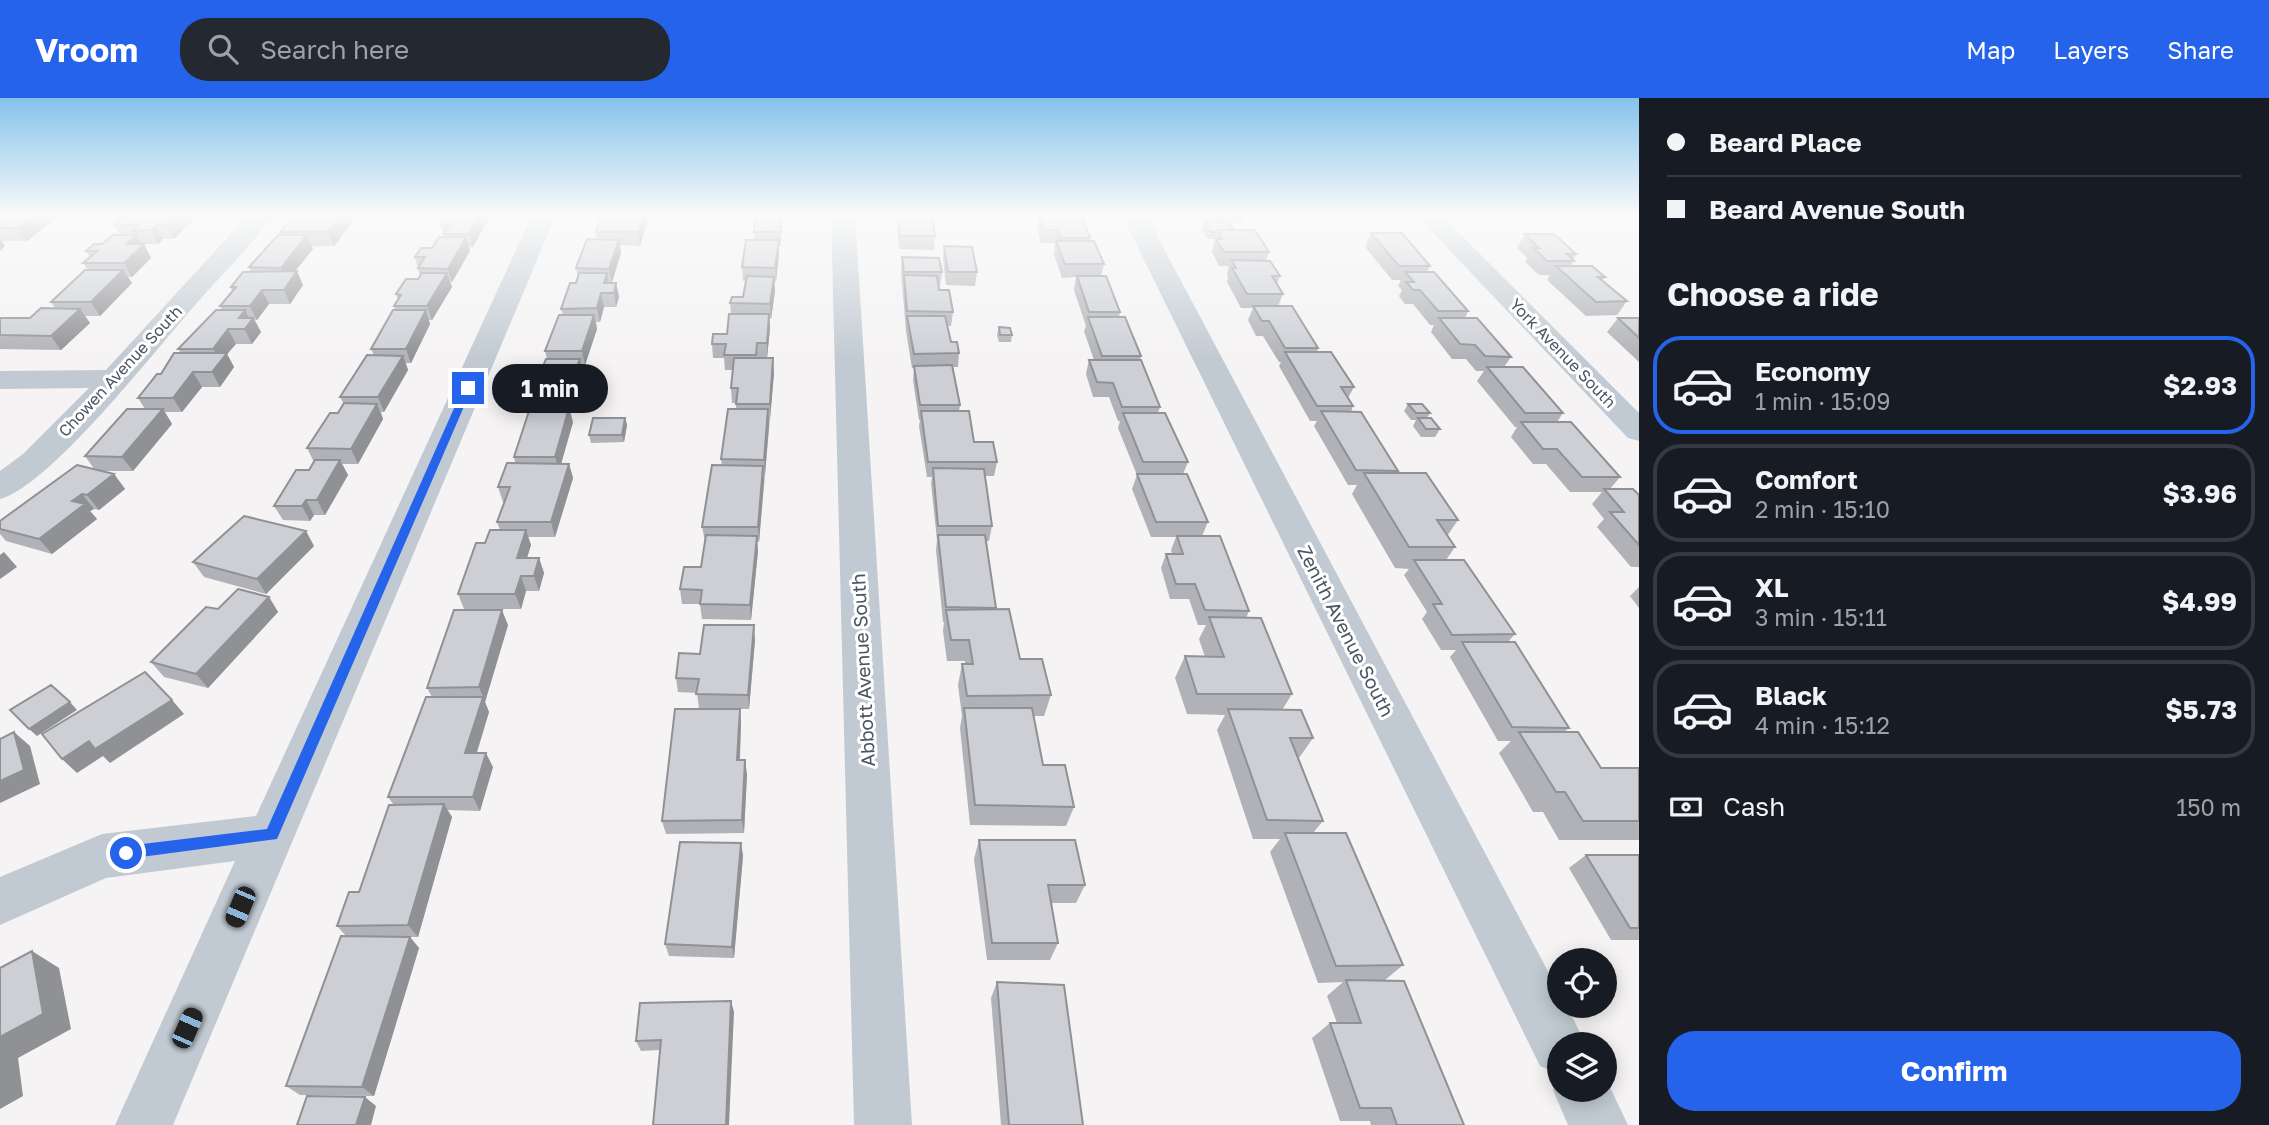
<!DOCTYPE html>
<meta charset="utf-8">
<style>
:root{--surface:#171b24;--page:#242831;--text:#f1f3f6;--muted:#9ea1a6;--line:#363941;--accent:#2563eb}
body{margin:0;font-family:"Golos Text",sans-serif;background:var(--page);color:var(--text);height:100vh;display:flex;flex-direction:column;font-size:26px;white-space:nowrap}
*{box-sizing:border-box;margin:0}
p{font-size:23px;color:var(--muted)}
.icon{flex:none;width:38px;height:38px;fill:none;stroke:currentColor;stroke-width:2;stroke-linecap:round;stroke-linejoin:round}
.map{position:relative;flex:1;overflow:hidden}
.panel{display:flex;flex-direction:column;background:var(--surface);width:630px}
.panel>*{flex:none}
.guide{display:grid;align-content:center;height:154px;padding:0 28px;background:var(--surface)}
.tools{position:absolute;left:1547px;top:850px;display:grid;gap:14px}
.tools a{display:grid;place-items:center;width:70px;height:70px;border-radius:50%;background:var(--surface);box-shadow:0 4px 18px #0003;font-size:35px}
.end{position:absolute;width:32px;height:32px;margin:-16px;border:9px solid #2563eb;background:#fff;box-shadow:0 0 0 4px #fff}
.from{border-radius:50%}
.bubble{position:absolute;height:49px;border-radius:24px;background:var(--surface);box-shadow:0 4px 18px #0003;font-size:23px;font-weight:700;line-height:49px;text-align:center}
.car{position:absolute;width:21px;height:42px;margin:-21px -10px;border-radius:9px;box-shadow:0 0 5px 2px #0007;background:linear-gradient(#222 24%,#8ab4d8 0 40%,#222 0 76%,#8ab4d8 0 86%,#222 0)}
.guide b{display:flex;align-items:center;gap:24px;height:66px;font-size:26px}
.guide b+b{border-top:2px solid var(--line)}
.guide i{width:18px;height:18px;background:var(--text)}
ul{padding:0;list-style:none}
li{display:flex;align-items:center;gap:21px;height:98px;margin:0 14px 10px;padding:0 14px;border:4px solid var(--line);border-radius:28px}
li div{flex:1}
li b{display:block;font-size:26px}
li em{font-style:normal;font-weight:700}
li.selected{border-color:var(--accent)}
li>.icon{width:63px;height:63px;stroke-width:1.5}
h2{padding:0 28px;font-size:32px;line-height:84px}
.pay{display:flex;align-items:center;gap:18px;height:77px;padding:0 28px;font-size:26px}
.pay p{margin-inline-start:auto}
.primary-button{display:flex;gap:14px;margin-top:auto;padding:14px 28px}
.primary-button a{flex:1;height:80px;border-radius:28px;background:var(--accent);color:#fff;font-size:28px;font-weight:700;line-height:80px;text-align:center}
header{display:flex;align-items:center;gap:42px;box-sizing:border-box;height:98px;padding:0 35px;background:var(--accent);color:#fff}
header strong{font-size:33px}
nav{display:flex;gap:38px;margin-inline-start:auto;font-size:24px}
.search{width:490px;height:63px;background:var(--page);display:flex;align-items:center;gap:18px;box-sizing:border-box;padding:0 24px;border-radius:28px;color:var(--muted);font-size:26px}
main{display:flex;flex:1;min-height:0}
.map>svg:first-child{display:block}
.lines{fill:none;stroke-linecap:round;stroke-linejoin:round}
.minor{fill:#c1cad2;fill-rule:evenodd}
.wall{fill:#b0b2b7}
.shaded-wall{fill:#909195}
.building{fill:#cdcfd5;stroke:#909195;stroke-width:2}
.route{fill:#2563eb}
.labels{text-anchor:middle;stroke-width:6;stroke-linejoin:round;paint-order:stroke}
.far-street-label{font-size:16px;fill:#4a5661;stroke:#fff}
.street-label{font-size:19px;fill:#4a5661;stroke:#fff}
</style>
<header>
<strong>Vroom</strong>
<div class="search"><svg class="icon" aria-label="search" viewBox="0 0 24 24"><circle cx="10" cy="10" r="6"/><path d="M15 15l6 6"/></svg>Search here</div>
<nav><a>Map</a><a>Layers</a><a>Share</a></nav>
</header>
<main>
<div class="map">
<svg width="1639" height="1027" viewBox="0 0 1639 1027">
<rect width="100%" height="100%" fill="#f5f3f3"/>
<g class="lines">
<path class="minor" d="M248,117h25c-22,32 -52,60 -77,89 -39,44 -146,182 -196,195v-28l23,-17 66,-66 -89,1v-18l106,-1z
M532,117h24l-383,910h-58l120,-264 -129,17 -106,47v-48l102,-43 154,-18z
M831,117h24l57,910h-58z
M1122,117h24l413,777v14h8l19,39h-27v45h46v-13l23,48h-60l-15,-35 6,-16 -19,-8z
M1416,117h25l198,198v28l-11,-3z"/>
</g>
<path class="wall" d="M0,117h58l1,1 -32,25h-25l3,5 -5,5z
M150,117l47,1 -23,23h-11l-5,5h-17l-3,-6 3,6 10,14 -19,19h-4l4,6 -32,33h-15l5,7 -29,27 -61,-1v-31h30l25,-10 -4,-6 37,-32 -5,-7 7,-6 -4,-6 34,-16 -6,-10z
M294,117h61l1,2 -22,29h-22l1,3 -18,22 8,14 -13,19h-21l-12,16h-2l6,12 -9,12h-16l-9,10 7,13 -14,20h-18l-20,25h-17l7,12 -39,47h-33l14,3 11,15 -26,21 -5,-1 -4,2 7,8 -45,35 -46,-13 -6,-7v-13l95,-51 -10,-14 60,-47 -7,-11 43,-45 -3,-4 44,-39 -2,-4 12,-15 -1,-4 20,-15 -2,-5 32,-32 -1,-3z
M599,117h47l1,8 -7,23 -20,-1 1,8 -9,29 4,1 3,14 -3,10h-12l-4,15h-4l1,7 -12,36h-4l2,9 -10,27 -34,-1 -4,-15 12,-26 -2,-8 18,-36 -2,-6 15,-26 2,-6 -2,-9 21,-29 -1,-7 6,-15h-2z
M742,117h40v8l-1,23h-2v8l-3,27h-1v10l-4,28 -2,-1 1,10 -3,30 7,15 -15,169h-2l1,9 -7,69 -49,-1 -2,-15h-18l-2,-15 21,-22 4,-26 -3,-14 20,-61 -1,-7 15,-50v-6h-4l-1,-15 2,-18h-8l-1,-12h-11l-1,-14 15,-10 4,-20 -1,-11 13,-6 3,-16h-3l-1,-14 12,-27 1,-25z
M898,117h48v3h-14l3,18 -1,14 -35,-1 -2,-26z
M1046,117h35l9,23 -1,3 15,23 -3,12 19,36 -1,5 22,39 -1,4 20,47 -2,6 30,49 -5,12 25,48 -6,14 47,75 -3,7 46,76 -10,16 31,28 -14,20 24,63 -10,12 90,132 -18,15 79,145h-93l-1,-4h-30l-28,-83 18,-15h7l-10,-27 16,-14 -25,1 -48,-131 10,-13h-27l-36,-109 8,-15 -38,-1 -12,-36 10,-22 20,1 -6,-18 7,-14h-8l-9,-26h-19l-9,-31 5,-14h6l-1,-4 5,-13h-25l-19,-48 5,-14 -19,-47 2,-7h-2l-9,-24h-16l-7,-23 3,-14h5l-10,-29 2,-5 -12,-36 2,-13 -14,1 -8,-23 1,-12h-14l-4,-14 2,-13h7z
M1211,117h34l-3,8h-13l5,7 35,22 -3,9 14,15 -3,8 6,10 -5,12 40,42 -1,4 37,35 -6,11 5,8 -2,6 47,59 -1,2 61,47 -11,16 8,11 -9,13 69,74 -7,8 61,86 -5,4 37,36h38v72h-80l-16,-28h-10l-34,-59 12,-12h-13l-48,-84 6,-7h-15l-19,-31 5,-7 -23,-37 5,-6 -14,-1 -43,-74 5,-9h-9l-34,-59 3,-5h-7l-31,-55 2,-4h-2l-16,-26h-7l-8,-16 5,-12h-12l-14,-26 1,-4 -1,-4 2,-8h-10l-7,-14 3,-13h-8l-5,-10 2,-7 12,1z
M1256,117h70l-1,3 -68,-1z
M1332,117h55l-2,4 -51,-1z
M1463,117h52v1h-51z
M1521,117h44l-1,1h-4l-1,3 -37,-3z
M1571,117h47l-1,3 -44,-2z
M1631,117h8v6z
M489,120l-16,29h-4l1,4 -18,31h-2l2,5 -20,33h-3l1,4 -19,39h-5l2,7 -24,42h-3l2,7 -25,45h-16l6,11 -23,40h-11l-4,6 -27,-1 -9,-14 35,-36 5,-8 -7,-14 31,-35 6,-9 -4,-7 34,-42 -3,-6 24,-39 -1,-4 4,-6 -2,-6 22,-15 2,-3 -5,-19 17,-9 13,-11 -4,-12z
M1371,135l59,33 -3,6 41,39 -3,7 46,39 -7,10 59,46 -6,9 63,55 -10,12 29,6v72h-8l-34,-40 7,-8 -12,-15 10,-12h-32l-24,-28h-13l-22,-27 6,-10h-2l-38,-46 7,-10h-8l-10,-12h-14l-21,-27 3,-7h-4l-17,-21h-8l-6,-8 3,-6 -4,-4 3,-6h-9l-27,-33z
M1525,136l51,20 -5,12 34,11 -3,4 25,20 -10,14 -31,1 -39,-36 3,-5h-11l-14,-13 2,-4 -10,-10z
M944,148l33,26 -2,14 -29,-1 -3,-25z
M902,159l40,15 -2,14h-1v4l14,22 -2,14h-4l4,16 8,11 -1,14h-6l8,38 -1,6 15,31 23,20 -3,14h-9l7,50 -3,15h-3l10,68 24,50 31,36 -7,21h-10l9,49 31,42 -8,19 -96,-1 -10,-97 2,-12 -4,-31 4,-21h3v-3h-18l-4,-30 1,-9h-1l-7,-72 1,-10 -6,-57 1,-6h-5l-8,-51 1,-6h-1l-6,-40 1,-12h-2l-6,-37 -5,-60z
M1618,220h21v44l-32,-30z
M999,229l13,8 -1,7h-12l-2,-7z
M1408,306l22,9 -3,5 13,11 -5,8h-14l-8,-11 3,-6h-5l-7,-9z
M625,320l2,7 -3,17 -33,1 -2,-8z
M573,324l-12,42h8l4,14 -18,59h-27l3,8 -4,13h12l5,15 -5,18h-13l-5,18h-57l-6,-15 27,-51 15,-13 -3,-8 8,-20h-2l-5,-15 17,-24 -1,-6z
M314,448l-48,48 -62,-17 -11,-15z
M1639,489v21l-9,-12z
M269,499l9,15 -70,76 -44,-11 -13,-15z
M508,527l-23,77 4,10 -12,41 16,14 -13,44 -33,-1 5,7 -34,120h-8l9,11 -45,148 -74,-1 -14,-9 60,-150 -9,-10 22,-34 35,-87 -6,-8 44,-100 -5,-9z
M755,542l-6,69h-9l1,14 -1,37 7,14 -3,59 -78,1 -4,-13 37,-112 -2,-16 -19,-1 -2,-14 24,-24z
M979,742l106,45 -9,18h-25l7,40 -8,17h-63l-13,-101z
M741,745l2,13 -9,102 -65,-2 -4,-12z
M1586,757h53v85h-28l-42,-72z
M997,884l86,143h-82l-10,-127z
M734,914l-74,38 -19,1 -5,-10z"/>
<path class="shaded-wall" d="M34,117l25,1 -32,25 -9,-13z
M178,117l19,1 -23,23 -7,-14z
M342,117h13l1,2 -22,29 -6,-14z
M479,117h9l1,3 -16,29 -4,-13z
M643,117h3l1,8 -7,23 -2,-14z
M156,127l7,14 -5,5 -7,-14z
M136,137l6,11 2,-2 7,14 -19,19 -8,-14 2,-19z
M307,137l6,14 -26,32 -6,-13z
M466,139l4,14 -18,31 -4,-13z
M0,140l5,8 -5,5z
M619,142l2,13 -9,29 -3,-13z
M779,142v14l-3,27 -1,-13z
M123,172l9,13 -32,33 -9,-14z
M297,173l6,14 -13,19 -6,-14z
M447,175l5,14 -20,33 -5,-14z
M607,175l2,14 -5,-4z
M774,179l1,14 -4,28 -1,-15z
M616,185l3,14 -3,10 -2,-14z
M262,192l7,14 -12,16 -7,-14z
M601,195l3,14 -4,15 -3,-14z
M80,211l10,14 -29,27 -10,-14z
M245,212l6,12 2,-4 8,14 -9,12 -13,-26z
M426,212l4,14 -19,39 -5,-14z
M769,216l1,14 -3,30v-15z
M594,217l3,14 -12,36 -3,-14z
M228,231l8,15 -9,10 7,13 -14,20 -8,-15 8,-11 -7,-12z
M403,258l5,14 -24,42 -6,-15z
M773,260l1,15 -4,46v-15z
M580,261l3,15 -10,27 -4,-15z
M193,274l9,15 -20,25 -9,-14z
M377,306l6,15 -25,45 -7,-15z
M569,310l4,14 -14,49 -4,-14z
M163,311l9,15 -39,47 -11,-14z
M768,311l1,15 -4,51 -1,-15z
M625,320l2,7 -3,17 -2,-7z
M340,362l8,15 -23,40 -8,-15z
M569,366l4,14 -18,59 -4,-15z
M763,368l1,15 -5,61 -1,-15z
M114,376l11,15 -26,21 -12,-15z
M82,396l12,15 -4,2 7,8 -45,35 -13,-15 33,-38z
M306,402l8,15 -4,6 -8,-15z
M526,432l5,15 -9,28 -5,-15z
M306,433l8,15 -48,48 -9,-15z
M757,438l1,15 -7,69 -1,-15z
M4,454l13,15 -17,12v-24z
M539,460l5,15 -5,18 -5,-15z
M521,478l5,15 -5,18 -6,-15z
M269,499l9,15 -70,76 -12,-14z
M502,512l6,15 -23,77 -6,-15z
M754,527l1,15 -6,69 -1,-14z
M483,599l6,15 -17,55 -7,-14z
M172,602l12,14 -74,49 -7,-7 -26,17 -15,-14 27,-18z
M70,604l7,8 -40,26 -8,-7z
M740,611l1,14 -2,51 -2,-14z
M14,634l16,14 10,38 -40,19v-22z
M486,655l7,14 -13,44 -7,-14z
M745,662l2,14 -3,59 -2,-13z
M444,706l8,13 -34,120 -10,-12z
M741,745l2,13 -9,102 -2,-11z
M410,839l9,11 -45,148 -12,-9z
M32,853l27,17 12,61 -53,29 5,38 -23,13v-72z
M731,903l3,11 -5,113h-3z
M365,999l11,9 -5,19h-15z"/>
<path class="building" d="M0,117h34l-16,13h-18z
M150,117h28l-11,10h-11l-5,5 -18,1 6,-6h-25l10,-9h25z
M294,117h48l-14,17h-48z
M448,117h31l-10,19h-25l5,-9h-8z
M602,117h41l-5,17h-42z
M755,117h26v17h-27z
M898,117h34l3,21h-35z
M1055,117h26l9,23h-29l-3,-8h-14l-5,-14h16z
M1204,124l25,1 5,7h-16l-1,2h-7z
M1218,132h37l14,22h-45l-8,-13h6z
M1371,135h31l28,33h-31z
M1525,136h29l22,20h-9l7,7h-27l-13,-13h5z
M113,137h23l-10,9h18l-20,19h-41l14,-12h-11l8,-7h8z
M278,137h29l-26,33 -32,-1z
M439,139h27l-18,32 -30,-1 7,-11h-10l6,-9h11z
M587,141l32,1 -10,29 -33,-1z
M746,142h33l-4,28 -33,-1z
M1056,143h38l10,23h-39z
M944,148l28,1 5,25h-29z
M902,159l37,1 3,14h-38z
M1231,162l39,1 10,15h-8l11,18h-36l-15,-26h4z
M1556,168h36l13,11h-7l29,24 -31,1z
M85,172h38l-32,32h-40z
M297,173l-13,19h-22l-12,16h-30l16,-19h-5l12,-15z
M1405,174h29l34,39h-30l-18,-21h-7l-7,-8h8z
M422,175h25l-20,33h-33l7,-11 -5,-1 10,-15h12z
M579,175h28l-3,10h12l-2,10h-13l-4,15 -36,1 9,-26h6z
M904,177l33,1 2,14h10l4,22 -46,-1z
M747,178l27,1 -4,27 -40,-1 2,-6h11z
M1077,178h29l14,36h-31z
M1253,208h39l26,42h-33l-16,-27h-7z
M41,210l39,1 -29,27 -51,-1v-17h30z
M216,212h29l-6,8h14l-8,11h-17l-15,20h-35z
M393,212h33l-20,39h-35z
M729,216h40l-2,29h-10l-1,12h-32l2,-11h-14l1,-10h14z
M559,217h35l-12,36h-37z
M907,218h38l6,26h6l2,11 -45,1z
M1088,219h37l16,39h-39z
M1439,220h38l34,39 -26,-1 -10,-11 -15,-1z
M1618,220h21v20z
M999,229l11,1 2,7h-12z
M1285,254h46l23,35h-13l12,19h-36z
M174,255h53l-15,19h-19l-20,26h-35l19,-24h4z
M367,257l36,1 -25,41h-38z
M734,260h39l-3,46h-34l2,-16h-7z
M546,261h34l-11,27 -34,-1z
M1089,262h52l19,47h-38l-9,-24 -16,-1z
M952,267l8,40h-40l-6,-39z
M1487,269h36l40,46h-38z
M344,305l33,1 -26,45 -44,-1 23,-35h8z
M1408,306h14l8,9h-14z
M530,310h39l-14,49h-41z
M127,311h36l-41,48 -37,-1z
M728,311h40l-4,51 -43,-1z
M921,313h48l5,31h19l4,20h-69z
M1321,313l40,1 37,59 -42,-1z
M1123,315h42l23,49h-45z
M593,320h32l-3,17h-33z
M1418,320h13l9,11h-14z
M1521,324h50l49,55h-38l-25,-28h-14z
M315,362h25l-23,40h-11l-4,6h-28l22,-36h13z
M507,365l62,1 -18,58h-54l13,-35h-12z
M77,367l37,9 -27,21 -5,-1 -10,7 13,3 -46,35 -39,-10v-8z
M712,367l51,1 -5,61h-56z
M933,370l51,1 8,57h-54z
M1364,375h62l32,47h-21l18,27h-46z
M1137,376h50l21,48h-52z
M1604,391h29l6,6v50l-29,-33h14z
M244,418l62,15 -49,48 -64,-17z
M490,432h36l-9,28h22l-5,18h-13l-6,18h-57l18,-51h9z
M706,437l51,1 -7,69 -50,-1 2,-14 -22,-1 4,-22h17z
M938,437h47l11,73 -50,-1z
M1177,438h43l29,75 -44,-1 -10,-26h-19l-10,-30h17z
M1414,462h50l51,74 -63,1 -19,-31h9z
M238,491l31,8 -73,77 -45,-12 55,-55 12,2z
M1009,511l11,50h22l9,36 -84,1 -5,-32h11l-4,-24h-18l-5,-30z
M454,512h48l-23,77 -52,1z
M1209,519l52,1 31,76h-95l-12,-38 39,1z
M704,527h50l-6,70 -52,-1 3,-15 -23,-1 3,-25 21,1z
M1462,544h53l54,86 -57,-1z
M145,574l27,28 -77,49 -6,-8 -27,18 -20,-25z
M51,587l19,17 -41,27 -19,-19z
M426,599h57l-18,56h21l-13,44h-85z
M964,610h68l11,57h22l9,42 -99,-2z
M675,611h65l-3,51h8l-3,60 -80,1z
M1228,611l73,1 12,28h-23l33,83 -56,-1z
M14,634l10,38 -24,11v-42z
M1519,634h59l23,36h38v53h-56l-18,-29h-9z
M444,706l-36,121 -71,1 12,-34h10l30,-87z
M1285,735h61l57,132 -67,1z
M979,742h96l10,45h-37l10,58h-66z
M680,744l61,1 -9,104 -67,-3z
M1586,757h53v73h-9z
M341,838l69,1 -48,150 -76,-1z
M32,853l11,63 -43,23v-69z
M1346,882l58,1 60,144h-67l-6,-17h-31l-30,-85h31z
M997,884l67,3 19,140h-74z
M731,903l-5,124h-73l8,-85 -25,1 4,-38z
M307,998l58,1 -9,28h-59z"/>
<linearGradient id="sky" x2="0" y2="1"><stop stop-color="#85c3ea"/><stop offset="0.45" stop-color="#fafafa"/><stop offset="1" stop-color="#fafafa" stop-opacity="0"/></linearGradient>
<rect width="1639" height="261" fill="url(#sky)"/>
<path class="route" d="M468,288l4,2 -195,451 -151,20 -5,-2 -2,-4 7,-7 141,-17 196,-441z"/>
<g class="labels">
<g class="far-street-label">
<text transform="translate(1563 255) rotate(46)" y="6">York Avenue South</text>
<text transform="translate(120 273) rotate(-47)" y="6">Chowen Avenue South</text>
</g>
<g class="street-label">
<text transform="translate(1346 533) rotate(63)" y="7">Zenith Avenue South</text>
<text transform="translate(863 572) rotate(-93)" y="7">Abbott Avenue South</text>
</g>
</g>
</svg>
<div class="tools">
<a><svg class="icon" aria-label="locate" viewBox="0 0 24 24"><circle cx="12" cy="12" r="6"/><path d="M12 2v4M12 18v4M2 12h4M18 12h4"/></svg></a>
<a><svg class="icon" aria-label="layers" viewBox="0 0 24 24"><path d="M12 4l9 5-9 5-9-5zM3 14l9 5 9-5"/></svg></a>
</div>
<i class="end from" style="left:126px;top:755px"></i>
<i class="end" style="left:468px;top:290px"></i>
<div class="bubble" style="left:492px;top:266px;width:116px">1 min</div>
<i class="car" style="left:240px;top:809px;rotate:203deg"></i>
<i class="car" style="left:187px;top:930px;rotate:24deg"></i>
</div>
<section class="panel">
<div class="guide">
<b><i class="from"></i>Beard Place</b>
<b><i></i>Beard Avenue South</b>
</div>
<h2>Choose a ride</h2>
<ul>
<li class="selected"><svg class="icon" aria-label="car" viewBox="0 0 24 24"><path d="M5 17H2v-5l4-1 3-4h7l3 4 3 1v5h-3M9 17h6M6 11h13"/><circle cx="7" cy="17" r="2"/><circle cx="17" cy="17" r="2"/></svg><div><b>Economy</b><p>1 min · 15:09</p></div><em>$2.93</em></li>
<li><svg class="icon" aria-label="car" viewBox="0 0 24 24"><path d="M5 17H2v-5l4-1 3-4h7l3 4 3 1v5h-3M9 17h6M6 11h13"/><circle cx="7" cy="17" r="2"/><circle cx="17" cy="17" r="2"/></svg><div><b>Comfort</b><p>2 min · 15:10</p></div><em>$3.96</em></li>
<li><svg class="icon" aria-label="car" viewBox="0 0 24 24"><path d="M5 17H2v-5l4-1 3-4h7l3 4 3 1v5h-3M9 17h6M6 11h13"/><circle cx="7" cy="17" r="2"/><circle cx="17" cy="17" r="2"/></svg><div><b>XL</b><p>3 min · 15:11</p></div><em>$4.99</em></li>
<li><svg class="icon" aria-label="car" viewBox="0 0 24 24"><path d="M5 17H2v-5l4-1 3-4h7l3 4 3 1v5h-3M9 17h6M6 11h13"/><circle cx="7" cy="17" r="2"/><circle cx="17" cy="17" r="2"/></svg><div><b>Black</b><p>4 min · 15:12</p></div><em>$5.73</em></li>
</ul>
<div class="pay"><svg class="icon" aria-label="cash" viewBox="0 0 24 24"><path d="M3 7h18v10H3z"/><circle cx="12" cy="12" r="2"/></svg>Cash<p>150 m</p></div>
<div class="primary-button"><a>Confirm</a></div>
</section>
</main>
